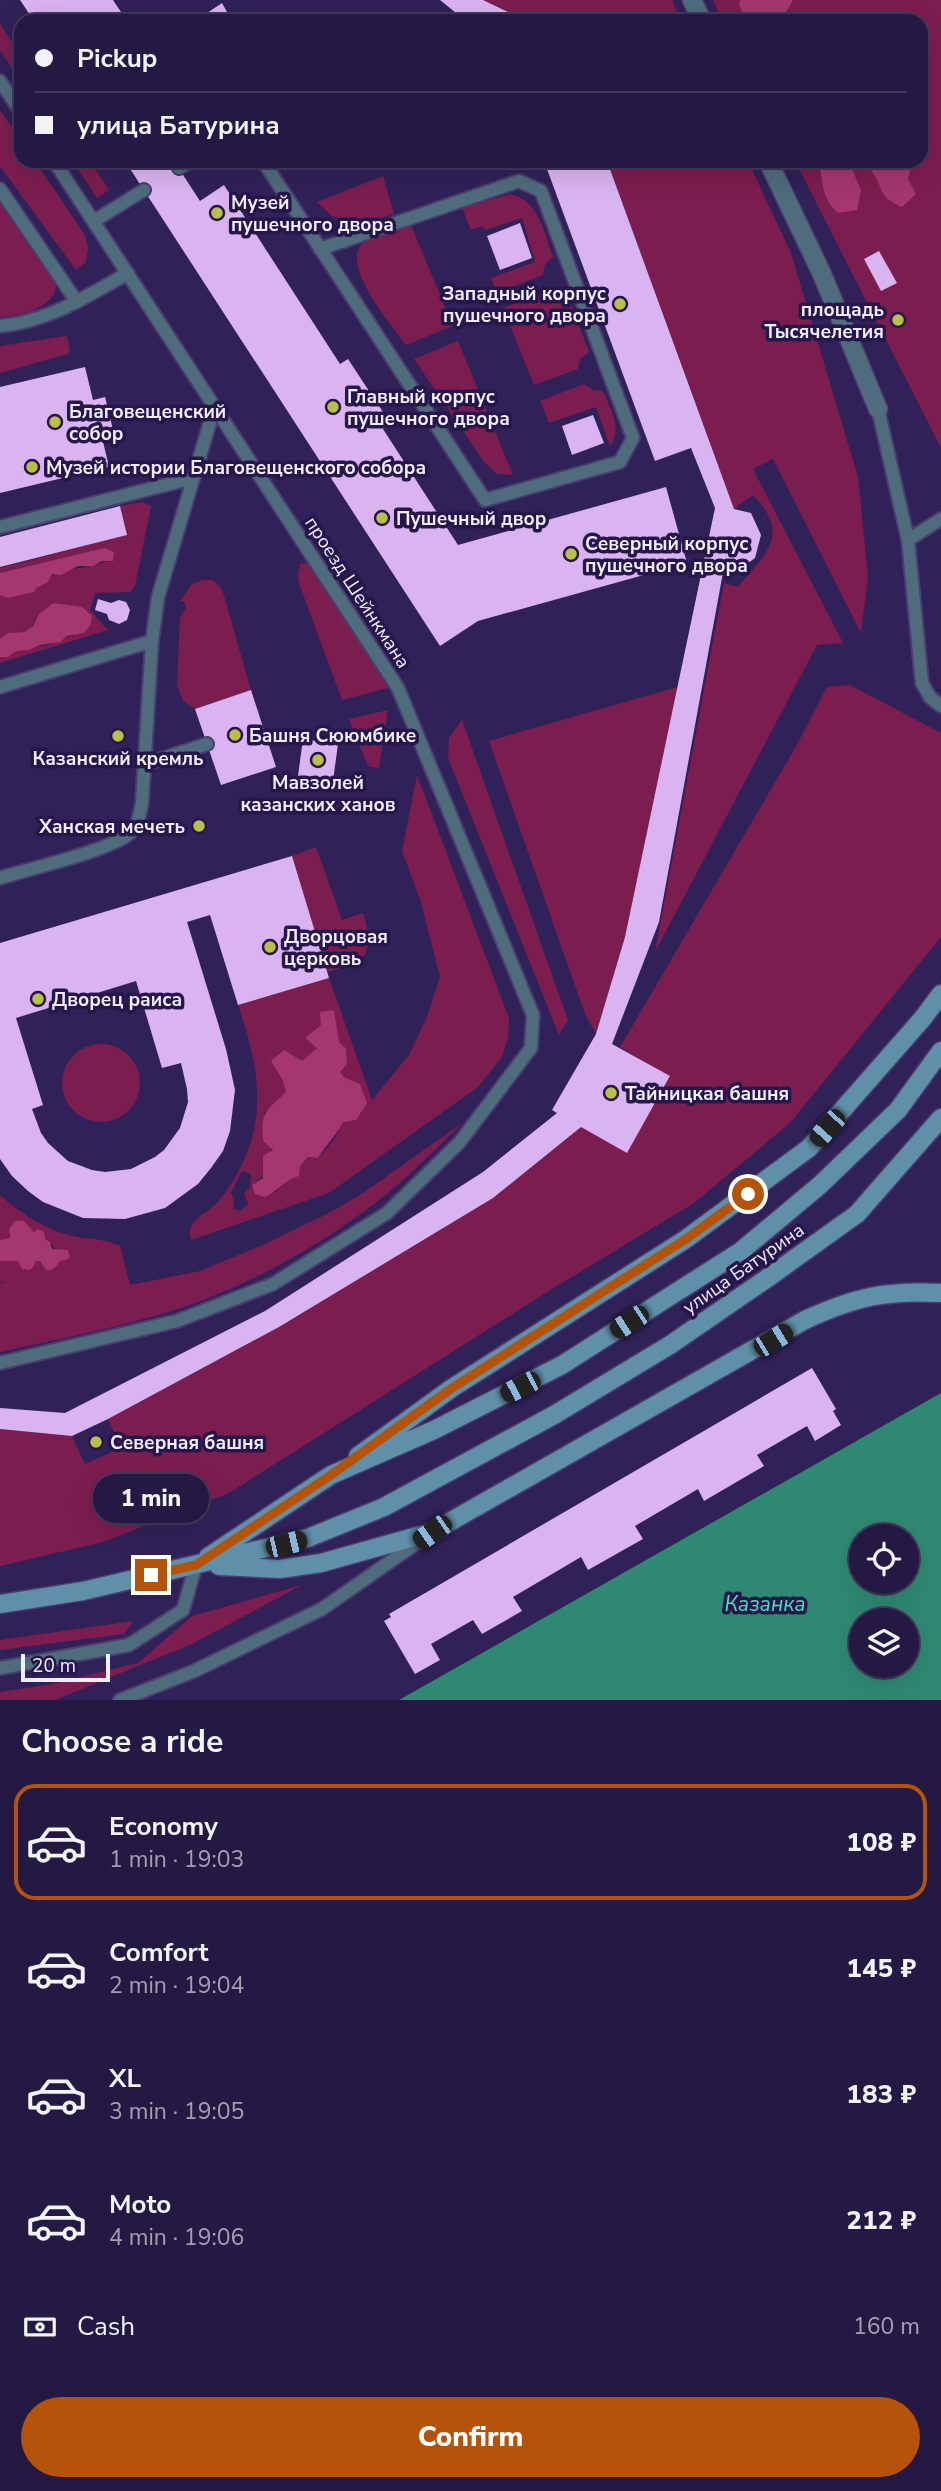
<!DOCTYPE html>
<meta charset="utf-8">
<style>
:root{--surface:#241942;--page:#2c2249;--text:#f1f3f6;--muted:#a3a0b2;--line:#41385b;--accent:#b45309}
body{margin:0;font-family:"Nunito Sans",sans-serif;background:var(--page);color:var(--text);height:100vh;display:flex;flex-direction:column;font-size:26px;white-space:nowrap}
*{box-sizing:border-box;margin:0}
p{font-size:23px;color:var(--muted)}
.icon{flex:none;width:38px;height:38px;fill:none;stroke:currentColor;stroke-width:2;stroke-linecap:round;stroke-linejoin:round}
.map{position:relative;height:1700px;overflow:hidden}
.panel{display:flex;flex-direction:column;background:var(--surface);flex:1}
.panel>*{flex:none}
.top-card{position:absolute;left:14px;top:14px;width:914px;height:154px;border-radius:21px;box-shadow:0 7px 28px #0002,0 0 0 2px var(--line);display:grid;align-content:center;height:154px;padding:0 21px;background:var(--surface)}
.buttons{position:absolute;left:849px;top:1524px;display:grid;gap:14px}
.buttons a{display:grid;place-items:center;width:70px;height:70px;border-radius:50%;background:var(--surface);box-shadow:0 7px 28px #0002,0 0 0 2px var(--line);font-size:35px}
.scale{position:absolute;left:21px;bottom:18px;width:89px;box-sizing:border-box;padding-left:7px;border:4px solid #f0eefc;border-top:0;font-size:19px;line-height:24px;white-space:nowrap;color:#f0eefc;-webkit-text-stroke:5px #27164c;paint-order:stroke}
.end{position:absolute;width:32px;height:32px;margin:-16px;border:9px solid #b45309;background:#fff;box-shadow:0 0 0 4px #fff}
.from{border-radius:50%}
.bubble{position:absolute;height:49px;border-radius:24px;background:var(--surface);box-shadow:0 7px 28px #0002,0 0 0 2px var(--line);font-size:23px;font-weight:800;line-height:49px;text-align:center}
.car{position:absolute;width:21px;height:42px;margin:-21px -10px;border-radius:9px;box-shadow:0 0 5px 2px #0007;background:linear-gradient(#222 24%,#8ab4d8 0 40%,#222 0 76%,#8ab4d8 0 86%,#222 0)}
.top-card b{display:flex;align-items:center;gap:24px;height:66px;font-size:26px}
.top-card b+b{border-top:2px solid var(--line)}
.top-card i{width:18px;height:18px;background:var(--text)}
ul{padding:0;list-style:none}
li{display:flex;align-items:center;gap:21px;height:116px;margin:0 14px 10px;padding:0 7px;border:4px solid transparent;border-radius:21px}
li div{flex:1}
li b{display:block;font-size:26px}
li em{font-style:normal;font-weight:800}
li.selected{border-color:var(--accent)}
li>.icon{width:63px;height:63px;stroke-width:1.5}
h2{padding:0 21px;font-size:32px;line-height:84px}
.pay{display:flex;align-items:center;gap:18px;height:77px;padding:0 21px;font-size:26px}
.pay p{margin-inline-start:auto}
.cta{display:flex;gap:14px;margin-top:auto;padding:14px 21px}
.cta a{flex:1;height:80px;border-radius:42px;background:var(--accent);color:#fff;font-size:28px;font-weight:800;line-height:80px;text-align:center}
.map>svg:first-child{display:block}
.green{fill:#7c1d4f;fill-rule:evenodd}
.forest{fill:#a4376e}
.water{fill:#2f8972;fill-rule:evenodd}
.building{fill:#dab3f1;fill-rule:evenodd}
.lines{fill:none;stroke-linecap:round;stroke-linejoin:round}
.service-casing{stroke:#4b3e6f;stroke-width:16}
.minor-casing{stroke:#4b3e6f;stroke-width:21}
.secondary-casing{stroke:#4b3e6f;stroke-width:21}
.service{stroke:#4f6c7c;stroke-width:12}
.minor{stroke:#4f6c7c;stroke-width:18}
.secondary{stroke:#5f8fa9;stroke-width:18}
.route{stroke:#b45309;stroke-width:9}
.poi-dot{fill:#b9c046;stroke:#27164c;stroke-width:2.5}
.labels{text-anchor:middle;stroke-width:7;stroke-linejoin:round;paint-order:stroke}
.poi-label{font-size:19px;font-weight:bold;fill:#f0eefc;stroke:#27164c;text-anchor:start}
.street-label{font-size:19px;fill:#f0eefc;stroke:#27164c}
.water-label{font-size:21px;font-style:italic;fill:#3de7be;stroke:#27164c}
</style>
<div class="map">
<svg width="941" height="1700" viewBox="0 0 941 1700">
<rect width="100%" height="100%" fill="#302158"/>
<path class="green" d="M483,0h189l9,21h-154z
M713,0h228v448l-146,-287h125v-140h-197z
M0,24l21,32v26l-21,-32z
M0,110l21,31v20h14l50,74 3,13 -2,14 -10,8 -76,-104z
M73,161h17l19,29 -12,8z
M607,161h141l43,92 67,224 10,100 -7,56 -88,-174 -20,10 90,174 -26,2 -162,307 69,-369 14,4c28,-33 53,-53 15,-92l-19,14z
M383,176l11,38 -33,11 -29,-9 -15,-14z
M510,194c29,6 34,38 43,63l-8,7 -2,11 -46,18 -6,-15 44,-16 -13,-44 -37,12 -3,-4 -11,4 -9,-22z
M0,203l52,72 4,11c-3,23 -36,30 -56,31z
M411,225l42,101 -47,19c-14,-19 -64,-78 -45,-100 11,-12 35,-15 50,-20z
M549,291l9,6h10l21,55 -9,7 -2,10 -44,16 -31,-77z
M67,336l3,16 -2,2 -68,19v-27z
M458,341l55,134 -16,-1 -13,-12 -70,-103z
M584,384l9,6 10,1c7,17 20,38 7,55l-14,-39 -47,16 -9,-22z
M142,502l9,4 -16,80 -5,6 -35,1 -5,17 18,20 -108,33v-6c8,0 8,-3 15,-6 9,-4 23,-4 33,-6 9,-2 15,-10 26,-9l-35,-22c-13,27 -20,12 -39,25v-44l8,3 26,-6c10,-21 38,-22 57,-26 8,-2 13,-5 22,-5l-9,-13 -104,25v-5l127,-33 -7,-29z
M306,563l6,2 76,123 -46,12 -42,-114 -2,-11 2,-11z
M203,580h10l9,9 29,101 -56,19 -12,-8 -6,-16 3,-67 6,-10 -2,-7h-4l12,-17z
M850,685l91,48v204l-151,186 -96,80 -142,86 -323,204 -126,49 -103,24v-137l72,7 13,28 36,-16 -13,-29 171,-92 214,-129 88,-71 46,25 43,-75 -50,-30 174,-297 33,-63z
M678,687l-53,250 -29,97 -11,-20 -96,-273z
M388,710l-9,58 -11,-2 -19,-47z
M462,720l106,300 -9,15 -111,-277 1,-20z
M417,775l92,243 -1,20 -6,19 -24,30 -149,106 -138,47c-2,-6 -2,-10 1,-15 6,-10 17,-14 25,-22 10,-11 19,-26 26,-41 25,-52 13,-105 -5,-157l91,-27 43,122 37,-45 18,-38 13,-40 -19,-75 -19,-51zM321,1025l25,24 1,15 -7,8 4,5 16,7 -25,54 -17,20 -9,-1 -25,23 -8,12 -24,-7c28,-19 19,-45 12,-72l22,-21 -4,-13 35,-31zM242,1171l9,3 -1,13 -6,7 4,10 -8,7 -7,-2 1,-9 -3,-7z
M316,847l26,73 21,-7c13,41 3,49 -36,59l-35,-116z
M62 1083a39 39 0 1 1 78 0a39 39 0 1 1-78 0Z
M465,1121c-30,28 -58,58 -91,83 -64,49 -145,92 -223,113 -50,14 -101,24 -151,35v-70l7,1 -7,-2v-20h18l4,8 4,1 10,-9h4l6,9 14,-10 -9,-17 -20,-13 -1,-3 -21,7 1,5 -10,1v-45c20,18 46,35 72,41 17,4 32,2 48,10l10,39 70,-14 65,-27 66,-32 32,-19z
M302,1585l-110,59 -137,56h-55v-8l53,-8 85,-21 54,-47z
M133,1621l-9,13 -124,16v-10z"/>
<path class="forest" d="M740,0h53l-12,21h-35l-7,-16z
M818,161h22v2l12,6 9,21 -4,20 -19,3c-19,-18 -13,-30 -20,-52z
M873,161h39l-4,18 8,15 -14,13c-27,-12 -17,-20 -32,-38z
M104,548l10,4 -1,9h-11l-9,5h-15l-17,9 -9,-1 -4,8 -12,6 -2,4 -26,6 -8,-3v-22z
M53,603l29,4 10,9 -1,8 -7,9 -17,3 -7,6 -20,3 -12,5 -12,1 -8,6h-8v-18l8,-6 16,-1 9,-6 6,-12z
M334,1010l5,32 7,7 1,15 -7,8 4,5 16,7 7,19 -11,17 -13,2c-7,14 -17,23 -25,36l-10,-1 -8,9 -1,10c-17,5 -19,14 -34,21l-10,-3 -3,-9 11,-7v-22l10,-6 -10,-9c-2,-30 2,-29 23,-49l-4,-13 -11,-18 13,-11 18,11 15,-13 -12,-10 16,-13 -1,-13z
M15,1221h9l10,11 4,-3 6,3 1,7 5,3 2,7 16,1 2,7 -4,3 -6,1c-4,5 -6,10 -14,9l-6,-9h-4l-3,6 -3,3 -8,-1 -4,-8h-18v-21l10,-2 -1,-9z"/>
<path class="water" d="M941,1393v307h-542zM861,1536h45v46h-45zM861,1620h45v46h-45z"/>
<path class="building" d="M20,0h93l14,21h-93z
M440,0h43l44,21h-58l-8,-4z
M222,3l10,18h-37z
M125,161h49l26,40 24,-16 116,179 8,-5 21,32 22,33 -8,5 75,116 208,-58 21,76 -209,58 -38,25z
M544,161h63l127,348 17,4 10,22 -6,23 -11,8 -20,1 -65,355 -47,122 58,32 -43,77 -46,-26 -88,71 -214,129 -171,92 -36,17 -72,-7v-21l65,5 200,-102 218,-139 74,-59 -5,-3 44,-76 29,-97 90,-429 -24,-60 -36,13z
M520,223l12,35 -32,12 -13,-34z
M879,251l18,32 -16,8 -17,-32z
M85,367l8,33 12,-3 4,16 4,17 -12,3 8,34 -109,26v-106z
M593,415l11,28 -32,12 -10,-29z
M120,506l7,29 -127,32v-30z
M98,599l13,4 8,-3 7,2 4,8 -3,10 -8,4 -10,-4 -2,-6 -12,-4z
M251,690l25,77 -55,18 -26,-76z
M303,739l35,5 -5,37 -35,-5z
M292,856l37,122 -91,27 -28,-90 -23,7 39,127 9,41 -5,41 -7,20 -12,17 -13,16 -33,24 -40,11 -42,-1 -40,-16 -15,-11 -16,-15 -12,-17v-216zM136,981l26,87 19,-5 6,26 1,13 -8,26 -16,22 -9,7 -24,12 -26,3 -13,-2 -24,-9 -20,-18 -7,-10 -9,-24 11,-4 -27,-87z
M812,1368l24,41 -3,2 8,14 -26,16 -8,-15 -50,29 7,11 -60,35 -6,-12 -63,37 8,13 -55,31 -7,-13 -68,40 9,14 -40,23 -9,-14 -42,24 9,16 -25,14 -31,-53 7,-4 -2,-3z"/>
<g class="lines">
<g class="service-casing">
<path id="service" d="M0,81l21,31
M263,161l222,339 135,-38 13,-24 -92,-247 -22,-10 -199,68
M179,168l12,-7
M0,189l77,113
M94,221l50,-31
M0,326c47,-4 88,-30 128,-53
M878,409l30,131
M941,519l-33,21 14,143 8,14 11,9
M0,527l193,-49
M0,687l152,-46
M145,764l62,-20
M0,878c28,-9 112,-28 130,-45 8,-8 10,-20 12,-30l10,-162 6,-44 56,-188
M0,1363l177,-42 96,-37 114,-71 72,-70 72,-95 2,-33 -135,-327 -344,-527
M0,1668l129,-23 54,-35 13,-45
M120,1700l72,-28 130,-63 102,-71"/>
</g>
<g class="minor-casing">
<path id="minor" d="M692,0l10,21
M768,161l54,113 56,135"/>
</g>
<g class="secondary-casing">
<path id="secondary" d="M358,1456l94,-68 234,-149 123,-91 114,-130 18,-24
M208,1557l123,-82 103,-45 128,-65 179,-114 79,-66 78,-75 43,-59
M219,1566l61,3 41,-6 111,-31 373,-212c50,-23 81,-30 136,-27
M0,1604l83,-13 225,-53 76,-31 170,-92 116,-70 99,-68 88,-63 84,-96"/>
</g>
<use href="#service" class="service"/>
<use href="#minor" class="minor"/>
<use href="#secondary" class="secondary"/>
</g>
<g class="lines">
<path class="route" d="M151,1575l45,-10 135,-90 121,-87 234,-149 62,-45"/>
</g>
<g class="poi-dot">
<circle cx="217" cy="213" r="7"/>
<circle cx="620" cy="304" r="7"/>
<circle cx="898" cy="320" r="7"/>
<circle cx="333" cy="407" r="7"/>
<circle cx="55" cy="422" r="7"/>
<circle cx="32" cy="467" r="7"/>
<circle cx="382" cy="518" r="7"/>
<circle cx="571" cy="554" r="7"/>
<circle cx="235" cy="735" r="7"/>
<circle cx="118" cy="736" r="7"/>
<circle cx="318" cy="760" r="7"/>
<circle cx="199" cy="826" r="7"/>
<circle cx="270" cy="947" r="7"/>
<circle cx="38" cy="999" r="7"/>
<circle cx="611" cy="1093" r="7"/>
<circle cx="96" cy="1442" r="7"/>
</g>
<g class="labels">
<g class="poi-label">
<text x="231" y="209">Музей<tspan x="231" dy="22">пушечного двора</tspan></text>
<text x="606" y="300" text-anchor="end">Западный корпус<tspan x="606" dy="22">пушечного двора</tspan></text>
<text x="884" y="316" text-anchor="end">площадь<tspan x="884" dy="22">Тысячелетия</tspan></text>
<text x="347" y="403">Главный корпус<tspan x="347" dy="22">пушечного двора</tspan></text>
<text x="69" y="418">Благовещенский<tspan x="69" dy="22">собор</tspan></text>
<text x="46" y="474">Музей истории Благовещенского собора</text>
<text x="396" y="525">Пушечный двор</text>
<text x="585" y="550">Северный корпус<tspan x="585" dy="22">пушечного двора</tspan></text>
<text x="249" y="742">Башня Сююмбике</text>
<text x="118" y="765" text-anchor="middle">Казанский кремль</text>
<text x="318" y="789" text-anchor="middle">Мавзолей<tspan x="318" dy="22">казанских ханов</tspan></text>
<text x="185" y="833" text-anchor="end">Ханская мечеть</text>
<text x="284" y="943">Дворцовая<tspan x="284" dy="22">церковь</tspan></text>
<text x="52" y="1006">Дворец раиса</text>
<text x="625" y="1100">Тайницкая башня</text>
<text x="110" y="1449">Северная башня</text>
</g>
<g class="street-label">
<text transform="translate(358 592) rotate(57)" y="7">проезд Шейнкмана</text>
<text transform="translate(743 1268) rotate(-35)" y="7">улица Батурина</text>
</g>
<g class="water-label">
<text x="765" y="1611">Казанка</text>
</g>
</g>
</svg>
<div class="buttons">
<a><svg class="icon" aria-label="locate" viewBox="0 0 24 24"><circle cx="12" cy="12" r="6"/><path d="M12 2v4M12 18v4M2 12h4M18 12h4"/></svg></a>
<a><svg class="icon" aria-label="layers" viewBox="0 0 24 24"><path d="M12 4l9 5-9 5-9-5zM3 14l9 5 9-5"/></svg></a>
</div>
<div class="scale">20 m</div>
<i class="end from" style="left:748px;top:1194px"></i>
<i class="end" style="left:151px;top:1575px"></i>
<div class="bubble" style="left:93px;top:1474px;width:116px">1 min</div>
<i class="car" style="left:827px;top:1128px;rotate:222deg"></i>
<i class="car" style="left:629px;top:1322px;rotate:237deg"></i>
<i class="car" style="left:773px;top:1340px;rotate:59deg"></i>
<i class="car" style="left:520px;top:1387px;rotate:243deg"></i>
<i class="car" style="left:432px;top:1532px;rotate:235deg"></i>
<i class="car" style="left:286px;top:1544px;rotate:77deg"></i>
<div class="top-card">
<b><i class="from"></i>Pickup</b>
<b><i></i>улица Батурина</b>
</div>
</div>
<section class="panel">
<h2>Choose a ride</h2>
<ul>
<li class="selected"><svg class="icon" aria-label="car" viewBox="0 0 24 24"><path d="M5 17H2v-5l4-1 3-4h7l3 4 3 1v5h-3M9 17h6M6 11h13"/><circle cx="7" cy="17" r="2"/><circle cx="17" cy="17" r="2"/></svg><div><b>Economy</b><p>1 min · 19:03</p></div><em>108 ₽</em></li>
<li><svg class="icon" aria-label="car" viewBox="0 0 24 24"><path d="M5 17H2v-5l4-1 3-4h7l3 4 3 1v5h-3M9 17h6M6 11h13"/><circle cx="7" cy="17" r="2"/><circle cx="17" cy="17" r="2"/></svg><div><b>Comfort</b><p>2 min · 19:04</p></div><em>145 ₽</em></li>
<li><svg class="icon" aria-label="car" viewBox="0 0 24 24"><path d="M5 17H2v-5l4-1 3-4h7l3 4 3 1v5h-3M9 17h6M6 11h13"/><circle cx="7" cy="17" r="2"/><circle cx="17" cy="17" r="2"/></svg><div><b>XL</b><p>3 min · 19:05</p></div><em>183 ₽</em></li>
<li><svg class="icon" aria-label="car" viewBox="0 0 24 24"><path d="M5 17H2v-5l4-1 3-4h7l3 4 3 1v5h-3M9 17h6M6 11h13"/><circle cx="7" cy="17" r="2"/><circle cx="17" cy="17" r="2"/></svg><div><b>Moto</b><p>4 min · 19:06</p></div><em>212 ₽</em></li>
</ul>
<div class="pay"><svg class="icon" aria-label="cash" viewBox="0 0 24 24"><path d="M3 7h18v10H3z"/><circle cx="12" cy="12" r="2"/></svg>Cash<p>160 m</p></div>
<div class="cta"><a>Confirm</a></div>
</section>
